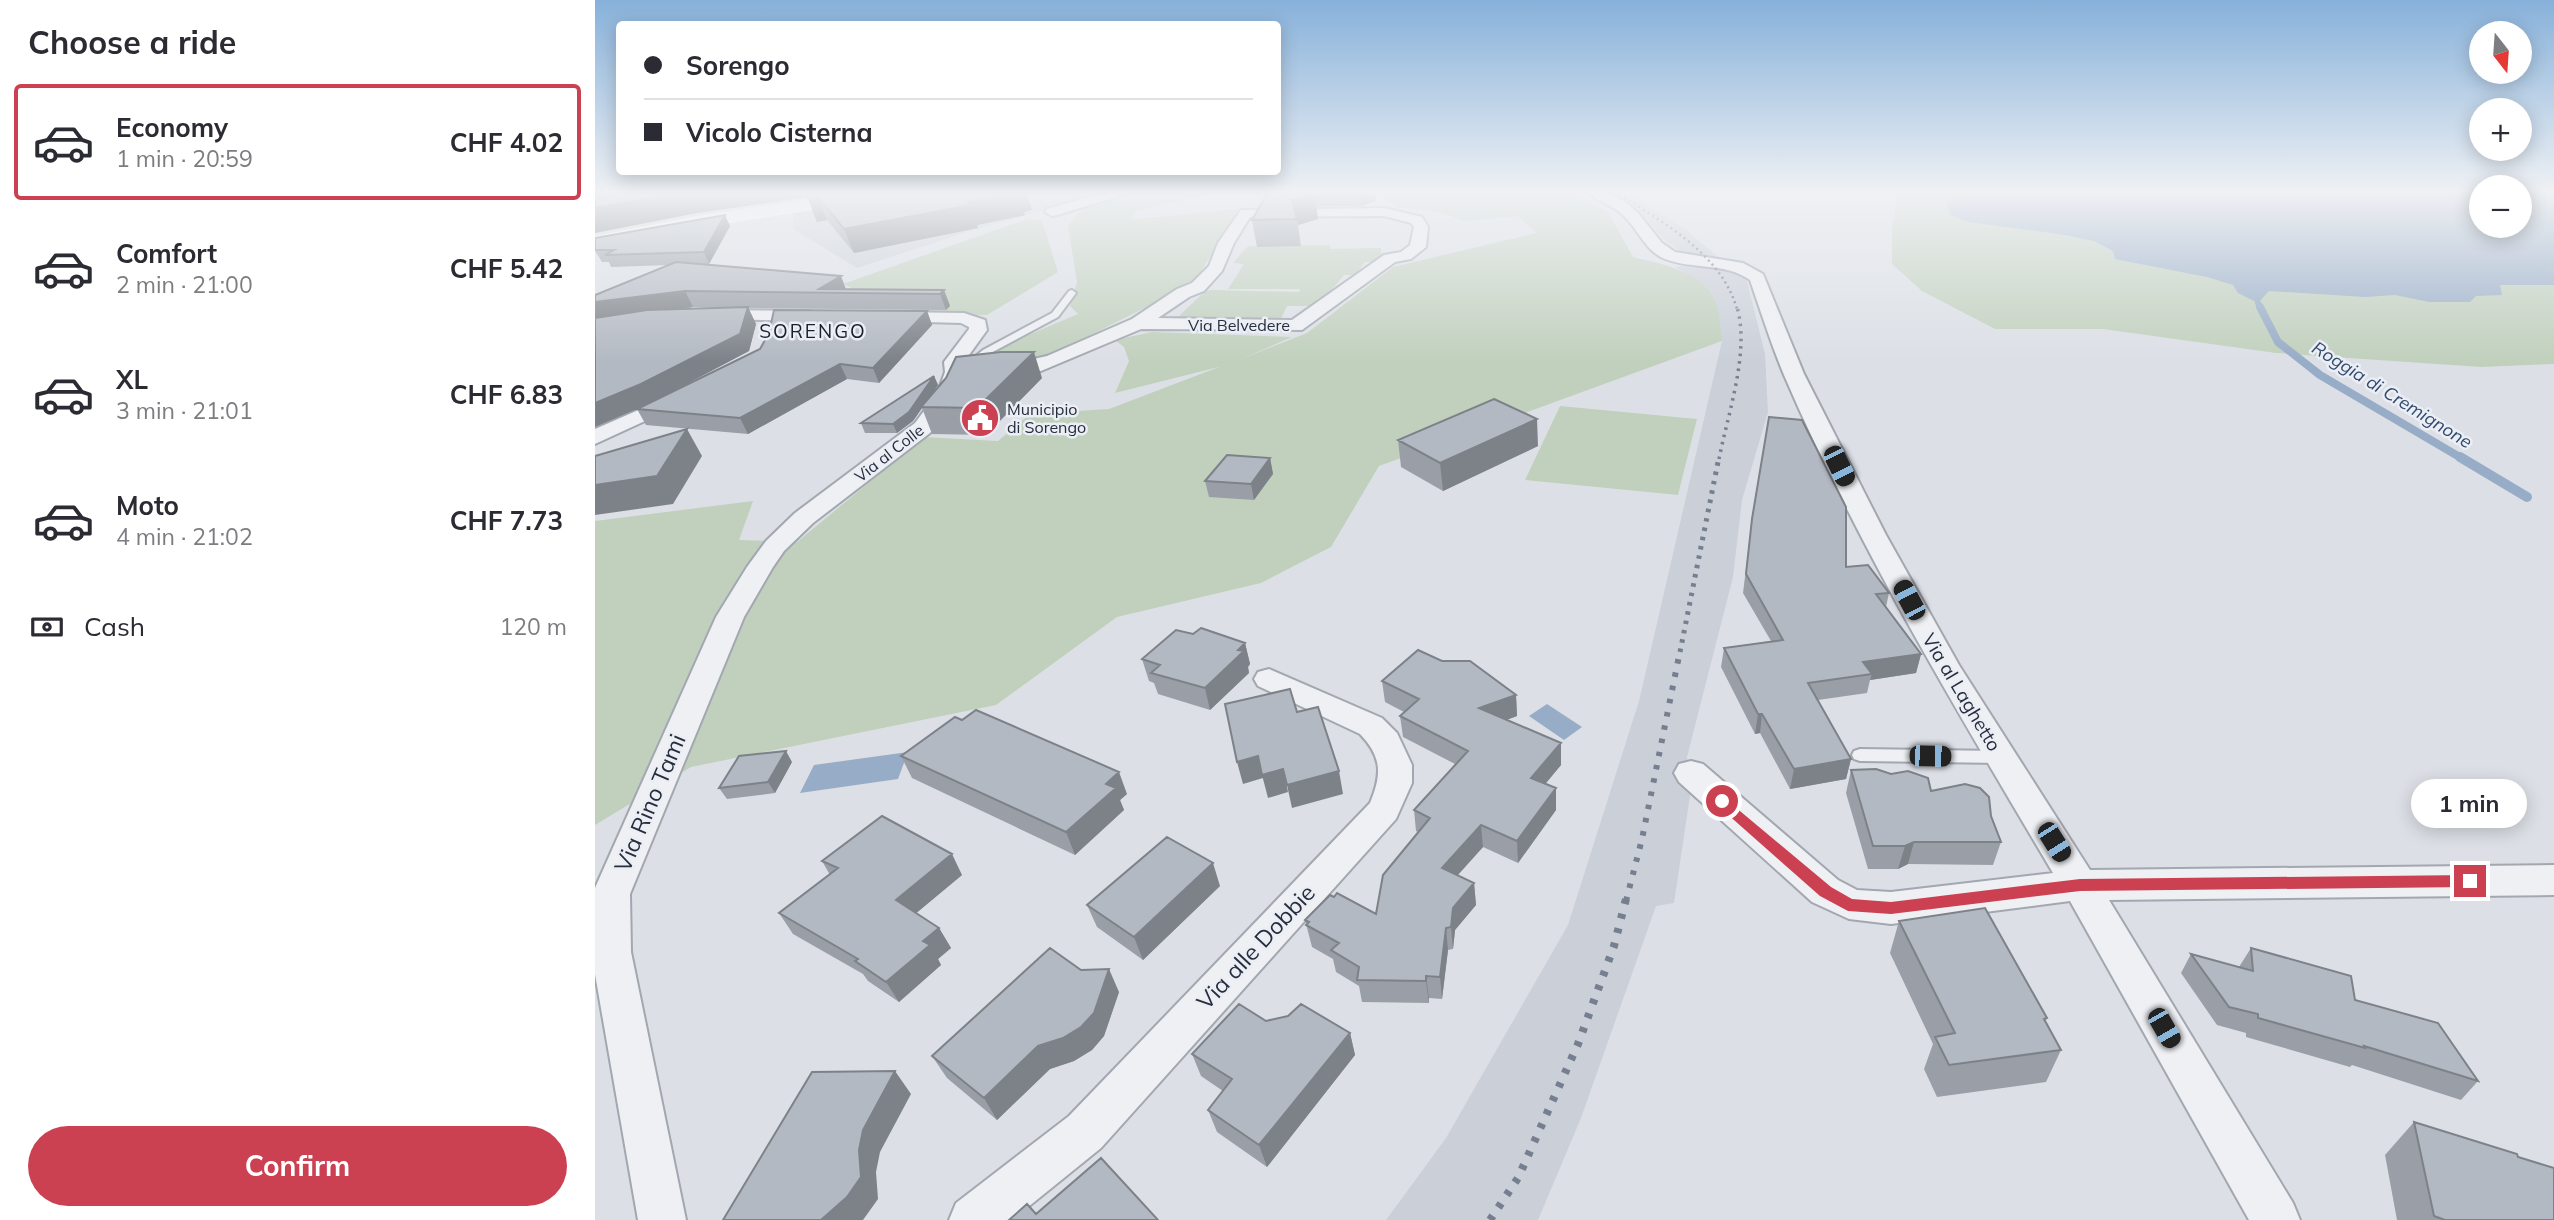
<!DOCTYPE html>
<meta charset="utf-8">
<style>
:root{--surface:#fff;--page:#f7f7f7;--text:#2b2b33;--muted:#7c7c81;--line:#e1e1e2;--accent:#cb4152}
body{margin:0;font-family:Mulish,sans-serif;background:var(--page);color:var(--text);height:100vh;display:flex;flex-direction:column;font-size:26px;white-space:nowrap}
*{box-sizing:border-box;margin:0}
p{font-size:23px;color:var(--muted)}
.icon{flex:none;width:38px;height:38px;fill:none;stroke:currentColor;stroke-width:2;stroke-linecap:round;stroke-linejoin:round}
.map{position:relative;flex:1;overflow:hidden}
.drawer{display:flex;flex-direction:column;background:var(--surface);width:595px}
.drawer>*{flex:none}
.guide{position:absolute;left:21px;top:21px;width:665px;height:154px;border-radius:7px;box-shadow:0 4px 18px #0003;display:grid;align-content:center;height:154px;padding:0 28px;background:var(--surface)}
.needle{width:46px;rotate:163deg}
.fabs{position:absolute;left:1874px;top:21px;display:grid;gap:14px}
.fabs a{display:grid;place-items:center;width:63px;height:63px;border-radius:50%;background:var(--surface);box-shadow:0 4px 18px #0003;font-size:35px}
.end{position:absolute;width:32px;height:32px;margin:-16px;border:9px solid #cb4152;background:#fff;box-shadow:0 0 0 4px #fff}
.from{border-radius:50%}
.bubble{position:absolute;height:49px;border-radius:24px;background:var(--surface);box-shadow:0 4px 18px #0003;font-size:23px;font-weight:700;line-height:49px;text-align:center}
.car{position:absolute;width:21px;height:42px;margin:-21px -10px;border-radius:9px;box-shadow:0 0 5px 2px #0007;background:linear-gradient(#222 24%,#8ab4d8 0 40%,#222 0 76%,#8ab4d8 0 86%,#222 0)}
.guide b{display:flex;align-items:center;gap:24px;height:66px;font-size:26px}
.guide b+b{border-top:2px solid var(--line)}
.guide i{width:18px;height:18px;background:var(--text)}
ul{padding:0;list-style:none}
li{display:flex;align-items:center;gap:21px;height:116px;margin:0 14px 10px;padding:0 14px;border:4px solid transparent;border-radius:7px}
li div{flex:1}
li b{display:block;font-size:26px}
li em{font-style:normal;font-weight:700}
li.on{border-color:var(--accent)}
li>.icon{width:63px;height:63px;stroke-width:1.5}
h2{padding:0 28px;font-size:32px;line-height:84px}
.pay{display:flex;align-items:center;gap:18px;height:77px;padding:0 28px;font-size:26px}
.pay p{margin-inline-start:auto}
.primary-button{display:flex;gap:14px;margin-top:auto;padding:14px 28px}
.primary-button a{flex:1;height:80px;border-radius:42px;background:var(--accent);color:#fff;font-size:28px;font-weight:700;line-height:80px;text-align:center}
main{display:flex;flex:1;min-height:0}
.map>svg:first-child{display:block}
.built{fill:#cacfd8}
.green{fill:#c1d0bd}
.water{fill:#97acc6}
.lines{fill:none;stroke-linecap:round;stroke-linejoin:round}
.stream-far2{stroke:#97acc6;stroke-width:6}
.stream-far1{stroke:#97acc6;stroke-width:8}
.stream{stroke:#97acc6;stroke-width:10}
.lane-casing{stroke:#a2a7b0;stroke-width:4}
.street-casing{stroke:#a2a7b0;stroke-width:4}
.lane{fill:#eef0f4;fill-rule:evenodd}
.street{fill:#eef0f4;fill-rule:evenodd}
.secondary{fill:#fff;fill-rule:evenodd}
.rail-far4{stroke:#767f8f;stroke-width:2.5;stroke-dasharray:2 3.5;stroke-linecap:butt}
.rail-far3{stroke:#767f8f;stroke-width:3.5;stroke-dasharray:2.5 5;stroke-linecap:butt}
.rail-far2{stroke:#767f8f;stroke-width:5;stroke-dasharray:3.5 6;stroke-linecap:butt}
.rail-far1{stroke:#767f8f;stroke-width:6;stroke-dasharray:4.5 9;stroke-linecap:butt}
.rail{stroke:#767f8f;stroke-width:8;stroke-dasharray:5 10;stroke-linecap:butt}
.wall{fill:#9a9fa7;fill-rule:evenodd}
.shaded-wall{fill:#7d8288}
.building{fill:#b3b9c2;stroke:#7d8288;stroke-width:2}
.route{fill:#cb4152}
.labels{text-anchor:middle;stroke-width:5;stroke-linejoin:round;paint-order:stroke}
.far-street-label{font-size:16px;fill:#262d3c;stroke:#ebeef4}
.far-poi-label{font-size:16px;fill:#262d3c;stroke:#ebeef4;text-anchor:start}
.far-water-label{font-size:18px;font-style:italic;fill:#314b6e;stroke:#ebeef4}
.far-quarter-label{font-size:19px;letter-spacing:2px;fill:#191f2c;stroke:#ebeef4}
.street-label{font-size:19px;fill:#262d3c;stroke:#ebeef4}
.near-street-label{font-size:23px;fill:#262d3c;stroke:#ebeef4}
</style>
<main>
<section class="drawer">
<h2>Choose a ride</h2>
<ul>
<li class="on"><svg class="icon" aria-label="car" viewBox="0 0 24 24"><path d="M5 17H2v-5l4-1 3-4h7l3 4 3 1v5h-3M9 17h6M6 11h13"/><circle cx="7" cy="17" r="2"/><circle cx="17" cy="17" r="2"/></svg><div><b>Economy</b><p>1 min · 20:59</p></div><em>CHF 4.02</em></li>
<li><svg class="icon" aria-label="car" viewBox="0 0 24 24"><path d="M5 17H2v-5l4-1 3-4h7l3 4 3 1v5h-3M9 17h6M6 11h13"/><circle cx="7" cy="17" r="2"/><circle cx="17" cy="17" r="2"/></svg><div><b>Comfort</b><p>2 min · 21:00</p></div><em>CHF 5.42</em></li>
<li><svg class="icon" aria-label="car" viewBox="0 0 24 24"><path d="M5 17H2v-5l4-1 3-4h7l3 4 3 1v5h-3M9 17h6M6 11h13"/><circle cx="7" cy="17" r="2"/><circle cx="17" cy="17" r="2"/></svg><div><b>XL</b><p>3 min · 21:01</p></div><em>CHF 6.83</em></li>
<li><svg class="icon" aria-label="car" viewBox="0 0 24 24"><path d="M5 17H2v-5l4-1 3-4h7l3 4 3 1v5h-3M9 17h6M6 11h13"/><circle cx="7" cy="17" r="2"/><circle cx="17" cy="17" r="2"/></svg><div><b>Moto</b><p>4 min · 21:02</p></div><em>CHF 7.73</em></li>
</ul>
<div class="pay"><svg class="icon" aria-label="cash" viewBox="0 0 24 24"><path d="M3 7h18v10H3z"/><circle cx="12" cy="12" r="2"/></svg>Cash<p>120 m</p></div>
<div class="primary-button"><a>Confirm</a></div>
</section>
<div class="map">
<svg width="1959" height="1220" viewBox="0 0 1959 1220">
<rect width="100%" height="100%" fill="#dce0e6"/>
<path class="built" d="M338,192h179l-139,38 -116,38 -64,-39 1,-18z
M1008,192h21l60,36 35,30 -35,-3 -18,-14 -32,-34z
M1106,263l37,7 9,11 18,73 3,58 -26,88 -9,77 -46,180 4,32 -17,114 -18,3 -75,212 -43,102h-152l60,-82 122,-213 71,-224 83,-360 -8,-43 -20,-20 -19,-11z"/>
<path class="green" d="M525,192h98l-81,18 -7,10 109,-11 -45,74 -149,75 -68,8 14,-15 87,-37 -8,-8 7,-24 -9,-56 20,-23z
M782,192l193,2 38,18 25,45c26,6 67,14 81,41 6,11 6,31 8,43l-343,125 -48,81 -70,36 -144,34 -121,88 -305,62 -96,58v-304l158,-20 -14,39 58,2 127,-105 74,4 32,-27 79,-5 110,-42 -104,26 14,-32 -5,-14 -9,-7 37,-8 140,5 -51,22 66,-26 86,-66 144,-34 -19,-17 -54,5 -23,-9 -45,-5z
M1303,192h583v34h39v-34h34v172l-73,3 -205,-14 -173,-24h-108l-73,-38 -30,-27v-37z
M432,219l15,2 16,51 -71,43 -82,-1 11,-8 -78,-3 16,-14 -11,-5z
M735,245v4l51,-1v10l-6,4h-10l-10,13h-11l-26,31h-31l-7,15 -105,-1 29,-28 7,-2 88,2 1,-3h-72l16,-25 -11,-1 15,-17z
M965,406l137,13 -19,76 -153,-15z"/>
<path class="water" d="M1362,192h524v34h39v-34h34v93h-54l2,10 -26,1 -6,6h-41l-34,-7 -30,2 -96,-6 -11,12 -20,-10 -5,-8 -26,-8 -92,-18 -2,-8 -19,-10 -29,-6 -97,-13 -18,-7 -4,-14 16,-6z
M952,704l35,23 -18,13 -35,-24z
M313,752l-10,27 -98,14 14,-28z"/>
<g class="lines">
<path class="stream-far2" d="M1663,303l3,6"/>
<path class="stream-far1" d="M1665,307l18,35 42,33 143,84"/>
<path class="stream" d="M1865,457l67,40"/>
<g class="lane-casing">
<path id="lane" d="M477,290l4,3 -18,24 -69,37 -17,14h-6v-4l17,-14 69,-37 17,-22z
M1265,749l141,2 6,2 2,4 -2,4 -6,2 -141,-2 -6,-2 -2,-4 2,-4z"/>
</g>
<g class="street-casing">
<path id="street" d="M510,192h20l-2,3 -66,20 -5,1 -7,-4 2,-3z
M993,192h17l20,10 13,11 24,30 13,9 68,11 20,11 41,100 82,161 73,130 131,205 464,-5v30l-445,5 184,303 7,17h-51l-179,-319 -179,23 -42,-5 -37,-17 -133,-120 -5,-9 5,-9 12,-3 12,3 135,116 19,10 34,2 162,-19c-96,-162 -194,-324 -269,-498 -13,-31 -23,-63 -34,-95 -25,-18 -57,-10 -85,-21 -20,-8 -26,-29 -41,-43 -10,-11 -26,-14 -36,-24z
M789,208l38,9 6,10 -2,20 -15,12 -16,3 -93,68 -161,-1 -100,42 -41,7 -7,-2 -3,-4 3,-4 54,-12 85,-37 45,-30 15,-6 17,-17 9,-23 23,-33zM789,216l27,7 3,4 -4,18 -9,7 -17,3 -92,65 -134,-2 31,-21 15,-6 18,-20 12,-28 16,-26z
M119,310l96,1 9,5 -9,5 -102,-2 -3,-4z
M298,312l71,1 21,7 2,10 -23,32 -1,20 -9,20 -24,31 -117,90 -29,28 -11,16 -29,50 -114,277 1,58 55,268h-48l-43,-246v-86l121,-271 31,-50 19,-26 29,-28 120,-90 23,-31 7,-20 -1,-10 25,-33v-2l-8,-4 -74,-2 -3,-4z
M80,394l7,2 3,4 -3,4 -87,40v-15z
M674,669l113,49 15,15 15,32v18l-16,36 -295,329 -89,72h-63l7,-17 113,-87 301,-313c12,-29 12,-46 -10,-69l-102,-48 -4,-7 4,-7z"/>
</g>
<use href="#lane" class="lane"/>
<use href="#street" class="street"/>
<path class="secondary" d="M262,192h44l-9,6 -195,30 -102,20v-12l102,-20z"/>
<path class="rail-far4" d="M1020,192c46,29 106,61 122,117"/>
<path class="rail-far3" d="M1124,459c9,-46 31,-107 18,-152"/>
<path class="rail-far2" d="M1085,652l39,-195"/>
<path class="rail-far1" d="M1031,901l16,-62 38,-188"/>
<path class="rail" d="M895,1220l28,-42 60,-134 36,-98 12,-47"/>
</g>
<path class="wall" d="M0,192h431l6,18 -8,2 1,3 -48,10 1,3 -124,25 -27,-33 -10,2 -9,-25 -111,16z
M781,192l-1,9 -14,5h-45l2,13 -20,6 3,21 -44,1 -5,-27 25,-26z
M135,226l-21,38h-6l143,25 98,1 6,16 -4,4 -198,-2 8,16 -7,27 -86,45 264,-85 5,14 -53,58 -32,-4 -99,55 -102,-9 -9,-16 31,-144 -57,2 -2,-5h-7l-7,-11v-13zM98,307l27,1 -38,1z
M339,376l4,9 -10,15 114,-22 -56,57 -54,-1 -10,-26 -9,13 -16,12h-32l-4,-10z
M803,440l140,6 -95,45 -42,-24z
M675,458l3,16 -19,26 -45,-3 -4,-16z
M1157,519l94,48 43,26 -3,14 35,47 -5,19 -46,7 -3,13 -49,7 33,59 -5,20 -56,10 -30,-56 -5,1 -34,-67 3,-19 47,-7 -28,-48z
M598,634l52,9 5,21 -2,3 1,6 -39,37 -52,-16 -4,-11 -5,-2 -7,-22z
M787,681l134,14 1,21 -11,4 55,23v22l-16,19 11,26 -38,53 -35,-16 -25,28 16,8 2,22 -21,25 -2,19 -5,1 -6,49 -13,-1v5l-67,-1 -3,-16 -23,-14 -3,-13 -21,-12 -7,-27 71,-6 42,-82 -2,-1 -2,-21 41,-46 -52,-27 -3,-21 4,-4 -19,-10z
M306,756l226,38 -7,6 4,10 -49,45 -163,-77z
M197,762l-17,31 -48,6 -8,-11z
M1256,770l40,4 100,42 10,26 -8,23 -85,-1 -10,5h-30l-22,-76z
M227,861l140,14 -46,38 23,15 12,20 -13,11 3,6 -42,37 -31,-21 -5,-7 -70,-40 -14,-21 51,-38z
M625,886l-77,74 -46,-33 -10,-22z
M1304,921l148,97 -2,4 16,28 -15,32 -109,15 -13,-28 9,-25 -43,-91z
M1656,948l104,52 123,81 -17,19 -109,-35 -2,2 -104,-30v-4l-29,-8 -36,-52 10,-19 48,13z
M486,970l38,22 -15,44 -12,14 -18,11 -24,8 -53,51 -50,-42 -15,-22z
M671,1021l84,12 5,22 -88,112 -50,-35 -9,-22 15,-19 -22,-15 -9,-22z
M1819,1122l140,98h-157l-12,-65z"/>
<path class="shaded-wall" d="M88,192h159l-145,21 -102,20v-25z
M420,192h11l6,18 -8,2 1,3 -48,10 1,3 -124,25 -10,-24z
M773,192h8l-1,9 -14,5 -1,-12z
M719,194l4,25 -20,6 -6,-25z
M223,197l9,23 -10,2 -9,-23z
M130,215l5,11 -21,38 -5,-12z
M246,276l6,16 -28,-3z
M349,290l6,16 -4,4 -6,-16z
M90,291l8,16 -98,12v-17z
M153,307l8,17 -7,27 -98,52 -56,24v-24z
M332,311l5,14 -53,58 -6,-15z
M439,352l8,26 -56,57 -9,-27z
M245,364l7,15 -99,55 -8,-16z
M339,376l4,9 -25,36 -16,12 -4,-9z
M942,419l1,27 -95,45 -3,-28z
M92,429l15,27 -29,48 -78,11v-30z
M675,458l3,16 -19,26 -3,-16z
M650,643l5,21 -2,3 1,6 -39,37 -5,-22z
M1326,654l-5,19 -46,7 2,-6 -9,-12z
M921,695l1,21 -37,14 -1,-22z
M1163,714h4l-2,19 -5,1z
M966,743v22l-29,35 -1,-22z
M191,751l6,11 -17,31 -7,-11z
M663,756l5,22 -20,6 -6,-22z
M1256,759l-5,20 -56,10 4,-20z
M688,769l5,23 -20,6 -6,-23z
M744,771l4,23 -51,14 -5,-23z
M524,772l8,22 -7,6 4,10 -49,45 -9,-23 40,-48z
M961,788v22l-38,53 -1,-22z
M886,825l2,22 -38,42 -3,-21z
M1319,842l-6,22 -10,5 7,-23z
M357,854l10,21 -54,45 -12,-20z
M618,863l7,23 -77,74 -9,-23z
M879,883l2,22 -21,25 -2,19 -2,-22 2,-19z
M344,928l12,20 -13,11 3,6 -42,37 -13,-20 37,-41z
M851,928l2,22 -6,49 -2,-22z
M514,969l10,23 -15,44 -12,14 -18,11 -24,8 -53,51 -13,-22z
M831,976l3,22v5l-3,-22z
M755,1033l5,22 -88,112 -8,-22z
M300,1071l16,23 -31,58 -4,20 2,27 -15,21h-42l38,-70 4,-20z"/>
<path class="building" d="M0,192h88l-88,16z
M212,192h211l-50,10 3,3 -127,24 -26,-32 -10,2z
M684,192h89l-8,2 -45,1 -1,-1h-37z
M672,194h47l-22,6 5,19 -45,1z
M130,215l-21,37 -99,3 9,-5h-19v-12z
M81,262l165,14 -22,13 125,1 -4,4 -255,-3 -90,11v-7z
M153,307l-8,27 -99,50 -46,19v-85l52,-8z
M179,310l153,1 -54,57 -33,-4 -100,54 -103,-9 123,-60 9,-16z
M406,352h33l-57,56 -56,-1 25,-29 10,-21z
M339,376l-25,36 -16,12 -32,-1z
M899,399l43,20 -97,44 -42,-23z
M1174,417l33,3 44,87v60l22,-2 21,28 -13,1 45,60 -58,8 9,12 -64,9 43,76 -57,10 -32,-55h-4l-34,-66 59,-8 -37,-66 6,-55z
M92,429l-30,47 -62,9v-29z
M632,455l43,3 -19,26 -46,-3z
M606,628l44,15 -7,7 6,1 -39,37 -54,-15 9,-8 -18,-6 34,-29 17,4z
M823,650l24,11h28l46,34 -37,13 82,35 -30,35 25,10 -39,53 -36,-16 -39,43 32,15 -21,25 -2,19 -5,1 -6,49 -14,-1v5l-69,-1 2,-13 -28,-17 8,-7 -33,-18 3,-3 -4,-2 25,-25 4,2 3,-4 39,21 7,-39 47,-57 -16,-8 54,-59 -68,-35 19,-17 -37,-18z
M695,689l7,23 21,-5 21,64 -52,14 -4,-16 -21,6 -4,-19 -21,6 -12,-58z
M381,710l143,62 -13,12 10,4 -50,44 -165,-76 54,-39 7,3z
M191,751l-18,31 -49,6 20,-32z
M1281,769l15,5 17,-3 20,7 3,13 34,-7 15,4 9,9 2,19 10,26h-87l-9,4h-32l-22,-76z
M287,816l70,38 -56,46 43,28 -16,13 7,4 -44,37 -31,-21 3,-2 -79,-46 59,-45 -16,-7z
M572,837l46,26 -79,74 -47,-32z
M1390,908l62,110 -3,1 17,31 -112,15 -14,-28 20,-4 -56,-112z
M455,948l31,22 28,-1 -15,44 -13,14 -18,11 -25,8 -54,52 -52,-42z
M1656,948l100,28 4,24 83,23 40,58 -114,-35 1,2 -107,-30v-4l-29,-7 -38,-53 62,17z
M644,1004l27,17 22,-5 13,-12 49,29 -91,112 -51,-35 24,-31 -40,-25z
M300,1071l-32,59 -4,20 2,27 -14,20 -26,23h-98l89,-148z
M1819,1122l103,32 1,3 36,11v52h-109l-11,-4z
M506,1158l57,62h-149l18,-16 9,10z"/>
<linearGradient id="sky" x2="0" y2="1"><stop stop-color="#87b1da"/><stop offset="0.53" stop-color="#eff1f4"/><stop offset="1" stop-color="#eff1f4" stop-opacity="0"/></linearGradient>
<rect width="1959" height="362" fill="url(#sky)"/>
<path class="route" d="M1127,796l109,91 21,12 39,3 189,-23 390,-4 8,6 -8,6 -390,4 -189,23 -43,-3 -28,-15 -103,-91 -2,-4z"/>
<defs>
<g id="civic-disc" transform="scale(2.0125)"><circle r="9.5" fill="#cb4152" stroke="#ebeef4"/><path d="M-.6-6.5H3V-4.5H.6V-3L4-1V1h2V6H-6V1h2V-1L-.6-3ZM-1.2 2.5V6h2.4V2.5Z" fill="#fff"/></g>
</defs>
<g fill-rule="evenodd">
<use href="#civic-disc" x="385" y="418"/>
</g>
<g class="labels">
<g class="far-street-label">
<text x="644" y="331">Via Belvedere</text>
<text transform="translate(294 453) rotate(-38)" y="6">Via al Colle</text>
</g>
<g class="far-poi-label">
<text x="412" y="415">Municipio<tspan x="412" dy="18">di Sorengo</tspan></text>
</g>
<g class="far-water-label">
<text transform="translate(1797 395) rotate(32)" y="6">Roggia di Cremignone</text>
</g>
<g class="far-quarter-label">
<text x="218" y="338">SORENGO</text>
</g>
<g class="street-label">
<text transform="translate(1367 692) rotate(59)" y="7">Via al Laghetto</text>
</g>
<g class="near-street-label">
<text transform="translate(55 803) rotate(-67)" y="8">Via Rino Tami</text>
<text transform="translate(661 947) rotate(-47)" y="8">Via alle Dobbie</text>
</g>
</g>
</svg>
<div class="fabs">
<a><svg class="needle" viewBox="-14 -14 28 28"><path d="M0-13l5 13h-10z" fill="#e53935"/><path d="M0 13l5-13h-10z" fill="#7c7c81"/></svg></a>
<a>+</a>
<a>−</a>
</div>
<i class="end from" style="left:1127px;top:801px"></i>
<i class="end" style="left:1875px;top:881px"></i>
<div class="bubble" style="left:1816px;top:779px;width:116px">1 min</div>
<i class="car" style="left:1244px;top:466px;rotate:154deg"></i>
<i class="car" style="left:1314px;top:600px;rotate:332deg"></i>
<i class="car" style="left:1335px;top:756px;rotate:91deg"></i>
<i class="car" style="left:1459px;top:842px;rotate:148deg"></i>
<i class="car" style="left:1569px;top:1028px;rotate:150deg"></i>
<div class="guide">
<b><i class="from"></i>Sorengo</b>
<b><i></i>Vicolo Cisterna</b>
</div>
</div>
</main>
